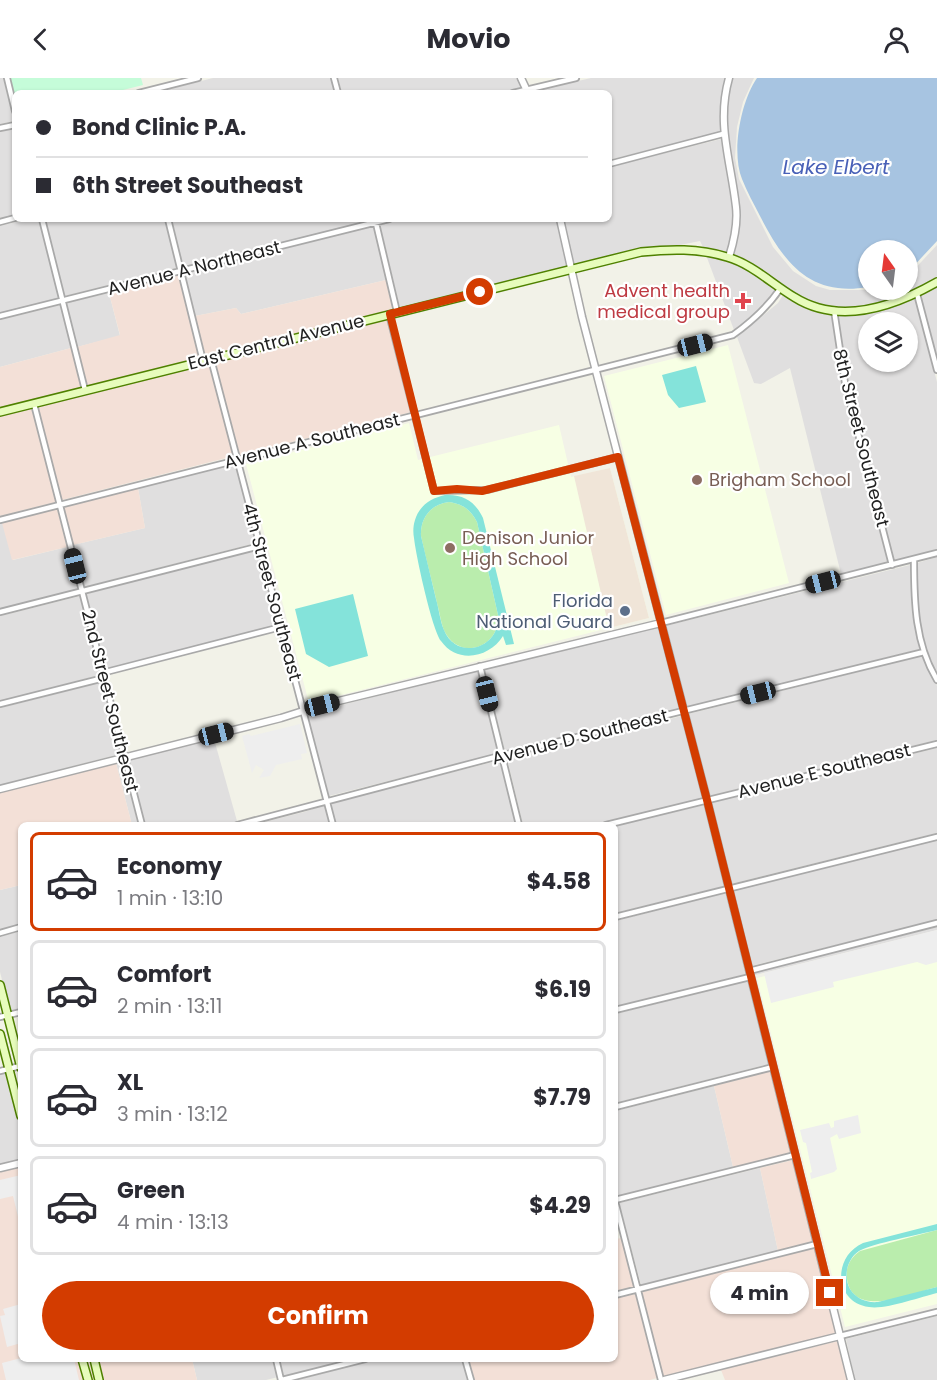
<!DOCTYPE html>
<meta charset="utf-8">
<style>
:root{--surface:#fff;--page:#f7f7f7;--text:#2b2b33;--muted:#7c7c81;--line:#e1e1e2;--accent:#d33c00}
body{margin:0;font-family:Poppins,sans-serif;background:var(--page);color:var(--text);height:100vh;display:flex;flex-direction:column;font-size:22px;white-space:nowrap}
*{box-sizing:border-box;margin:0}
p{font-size:20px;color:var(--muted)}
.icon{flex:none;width:33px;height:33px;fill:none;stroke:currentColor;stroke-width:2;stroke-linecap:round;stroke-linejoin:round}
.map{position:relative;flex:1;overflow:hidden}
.sheet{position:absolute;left:18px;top:744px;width:600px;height:540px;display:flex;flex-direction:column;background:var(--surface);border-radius:9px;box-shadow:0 2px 4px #0004}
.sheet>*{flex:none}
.guide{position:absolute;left:12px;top:12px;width:600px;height:132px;border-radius:9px;box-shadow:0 2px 4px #0004;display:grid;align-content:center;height:132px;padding:0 24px;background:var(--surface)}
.needle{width:39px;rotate:346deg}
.buttons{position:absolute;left:858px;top:162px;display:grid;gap:12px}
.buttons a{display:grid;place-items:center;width:60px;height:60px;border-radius:50%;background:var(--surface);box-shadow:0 2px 4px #0004;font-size:30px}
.end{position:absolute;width:27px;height:27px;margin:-14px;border:8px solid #d33c00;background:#fff;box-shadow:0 0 0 3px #fff}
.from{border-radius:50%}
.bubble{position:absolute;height:42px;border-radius:21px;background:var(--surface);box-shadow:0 2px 4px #0004;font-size:20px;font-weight:700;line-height:42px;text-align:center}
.car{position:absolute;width:18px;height:36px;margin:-18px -9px;border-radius:8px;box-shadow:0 0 4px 2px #0007;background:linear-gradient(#222 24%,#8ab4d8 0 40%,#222 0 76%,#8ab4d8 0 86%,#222 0)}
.guide b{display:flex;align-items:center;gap:21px;height:57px;font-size:22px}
.guide b+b{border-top:2px solid var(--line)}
.guide i{width:15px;height:15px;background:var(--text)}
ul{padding:10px 0 0;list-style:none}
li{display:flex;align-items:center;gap:18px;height:99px;margin:0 12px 9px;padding:0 12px;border:3px solid var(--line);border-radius:9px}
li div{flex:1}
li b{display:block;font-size:22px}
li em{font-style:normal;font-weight:700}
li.current{border-color:var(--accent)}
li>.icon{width:54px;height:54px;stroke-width:1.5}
.primary-button{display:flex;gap:12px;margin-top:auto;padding:12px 24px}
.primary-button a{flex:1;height:69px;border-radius:36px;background:var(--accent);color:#fff;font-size:24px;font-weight:700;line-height:69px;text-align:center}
header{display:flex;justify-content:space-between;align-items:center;height:78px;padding:0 24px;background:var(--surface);font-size:27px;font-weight:700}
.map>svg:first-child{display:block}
.residential{fill:#e0dfdf;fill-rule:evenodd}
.commercial{fill:#f3e0d7}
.education{fill:#f7ffe4}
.military{fill:#f0e5d8}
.grass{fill:#baedad}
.park{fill:#c5fcd9}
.pitch{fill:#84e3da;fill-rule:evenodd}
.parking{fill:#eee}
.water{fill:#a7c4e1}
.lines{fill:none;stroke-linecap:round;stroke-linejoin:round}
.minor-casing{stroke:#a9a9a9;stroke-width:8}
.tertiary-casing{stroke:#a9a9a9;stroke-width:9}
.secondary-casing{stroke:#4f8100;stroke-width:10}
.minor{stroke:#fff;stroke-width:4.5}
.tertiary{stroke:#fff;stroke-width:6}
.secondary{stroke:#e7fcbc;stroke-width:7}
.route{stroke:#d33c00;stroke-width:8}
.health-dot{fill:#e0444e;stroke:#fff;stroke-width:2}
.education-dot{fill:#8d6e63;stroke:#fff;stroke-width:2}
.service-dot{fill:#5c6f8a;stroke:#fff;stroke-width:2}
.labels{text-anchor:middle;stroke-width:4.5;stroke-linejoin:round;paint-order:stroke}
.street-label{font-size:18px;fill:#222;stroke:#fff}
.health-label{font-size:18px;fill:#be3a42;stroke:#fff;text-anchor:end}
.education-label{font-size:18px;fill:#785e54;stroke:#fff;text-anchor:start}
.service-label{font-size:18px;fill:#4e5e75;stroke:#fff;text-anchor:end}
.water-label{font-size:20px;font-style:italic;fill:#4860b7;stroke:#fff}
</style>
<header><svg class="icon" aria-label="back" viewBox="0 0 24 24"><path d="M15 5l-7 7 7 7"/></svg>Movio<svg class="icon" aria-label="person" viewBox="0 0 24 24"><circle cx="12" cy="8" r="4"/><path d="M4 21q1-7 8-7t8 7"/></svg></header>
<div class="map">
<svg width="937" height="1302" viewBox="0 0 937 1302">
<rect width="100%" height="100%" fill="#f2f2e8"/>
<path class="residential" d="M0,0h3l11,43 -14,3z
M213,0h118l4,15h-181z
M338,0h180l4,9 -22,6h-158z
M591,0h135l-5,19 -1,35 -111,28v-67l-78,-1z
M733,0h21l-11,24 -6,25 -2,31 4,21 34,68 20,24 23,15 14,4h78v-14l29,-31v33l-36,19 -20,7 -26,4 -21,-1 -13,-2 -23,-9 -48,-32 -17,-9 6,-27 1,-18 -14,-76 2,-36z
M15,50v87l-15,3v-86z
M721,61l12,69v18l-6,27 -24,-6 -3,-6 -20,4 -42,3 -65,17 -9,-46h45v-52z
M27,141h12l20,79 -59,15v-87z
M45,141h120l12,49 -112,28z
M172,141h200v1l-189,47z
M403,141h154l10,48 -167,41 -20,-83z
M374,148l12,54 -145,34 -5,-6 -41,8 -10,-42z
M706,177l22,5 20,10 30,21 -29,28 -15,11z
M937,208v72l-17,-62z
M109,215l11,43 -43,11 -11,-44z
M783,217l24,12 24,6 11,70 46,180 -47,11 -51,-206 -29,16 -7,-1 -17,-46 41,-34z
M915,220l22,84v167l-43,12 -45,-179 -12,-68 19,1 26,-4zM868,244h40v40h-40z
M60,227l11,43 -71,19v-47z
M235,385l21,80 -172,44 -11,-42 72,-17 -7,-40z
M0,445h3l10,37 54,-13 11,42 -78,20z
M257,472l20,75 -172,44 -19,-75z
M937,479v117l-10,-23 -7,-25 -3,-27v-36z
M910,487l2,48 8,36 -234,59 -21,-82z
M80,518l20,79 -100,26v-85z
M659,549l21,82 -175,42 -21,-82z
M922,578l15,30v54l-228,56 -21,-82z
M478,592l21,83 -170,43 -22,-82z
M102,604l18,72 -120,31v-77z
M682,638l21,82 -112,27h-68l-16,-67z
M214,661l23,82 -14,4h-78l-17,-65z
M937,670v85l-206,51 -21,-81z
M501,682l15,65h-180l-5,-22z
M122,683l16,64h-6l-16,-62z
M325,727l5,20h-78l52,-13z
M704,727l21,81 -110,27v-87z
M937,762v80l-186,46 -19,-75z
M21,807v39l-21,5v-39z
M726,815l20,81 -131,33v-86z
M937,849v3l-182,45 -1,4 21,85 -22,-91z
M21,853v77l-11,3 -10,-39v-35z
M748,903l21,83 -154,39v-89z
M7,995l14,56v30l-21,5v-89z
M714,1008l19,81 -116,29 -2,-7v-78z
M760,1090l18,83 -137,34 -22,-82z
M937,1238v64h-82l-9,-41z
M192,1281h81l5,18 -12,3h-69z
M279,1281h71l-66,17z
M379,1281h83l5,21h-170z"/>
<path class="commercial" d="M179,197l20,83 -112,28 -10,-39 43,-12 -11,-42z
M386,202l7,29 -188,48 -10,-41 41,-8 5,6z
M387,240l25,94 -172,43 -25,-93z
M71,270l10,40 -81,20v-41z
M209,285l25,93 -172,44 -24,-94z
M32,330l24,94 -56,14v-100z
M138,410l7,40 -72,17 -10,-38z
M57,431l10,38 -55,13 -10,-37z
M116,685l16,62h-111v60l-21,5v-98z
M771,993l20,82 -58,14 -19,-81z
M793,1082l20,81 -35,10 -18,-83z
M21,1085v196h69l6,21h-96v-212z
M622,1160l12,49 -19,4v-52z
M815,1170l22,86 -174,43 -21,-85z
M636,1216l21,84 -7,2h-176l-5,-21h146v-61z
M838,1263l10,39h-123l-4,-10z
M97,1281h95l5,21h-94z"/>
<path class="education" d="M728,267l61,238 -123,32 -62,-239z
M409,345l9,37 141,-35 12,52 39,-9 39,150 -340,85 -63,-239z
M937,855v371l-92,23 -88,-349z"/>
<path class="military" d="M610,390l39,150 -40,10 -35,-152z"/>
<path class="grass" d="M449,424c14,2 22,8 28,20l21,93c3,30 -35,47 -52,19 -5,-8 -6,-21 -9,-31 -5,-22 -11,-44 -16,-67 -1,-18 10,-32 28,-34z
M937,1152v57c-24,6 -84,33 -90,-8 -2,-12 4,-22 13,-28z"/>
<path class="park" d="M10,0h131l2,7 -32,8h-96v3z"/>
<path class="pitch" d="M696,288l10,36 -27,6 -11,-13 -6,-20z
M445,417c18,-1 30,6 38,23l31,126 -8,1 -3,-9c-13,21 -45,29 -62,5 -9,-12 -25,-85 -27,-103 -1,-5 -1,-12 1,-18 4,-14 16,-22 30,-25zM449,424c14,2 22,8 28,20l21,93c3,33 -41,47 -54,15 -4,-9 -5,-21 -8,-31 -5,-21 -10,-42 -15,-63 -1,-18 10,-32 28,-34z
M353,516l15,62 -39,11 -23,-13 -11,-45z
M937,1146v6c-19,5 -63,13 -78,21 -12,8 -16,25 -9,38 6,10 17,14 28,13l59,-15v6c-17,4 -52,17 -68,14 -35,-5 -37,-50 -6,-64z"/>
<path class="parking" d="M300,646l7,29 -6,1 1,5 -26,6 -6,11 -11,2 5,-8 -8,-5 -4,8 -10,-37 7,-2 2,2z
M937,852v32l-11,3 -9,-3 -84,20 1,5 -63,16 -7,-30z
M858,1037l3,18 -22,6 -2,-5 -7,4 7,31 -3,3 -23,7 -1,-6 2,-1 -6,-29 -3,-1 -3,-12 29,-7 2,5 3,-1v-6z
M21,1097v54l-8,-33 -13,3v-19z
M21,1226v39l-14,4 -7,-31 5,-1 -2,-6z
M21,1280l53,1 5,21h-73l-4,-17z"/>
<path class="water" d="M757,0h180v163l-28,30 -1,1v-22h-40v37c-58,10 -84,-24 -108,-71 -6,-12 -13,-24 -18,-37 -11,-27 -1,-78 15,-101z"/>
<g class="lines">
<g class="minor-casing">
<path id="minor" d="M7,0l8,33
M334,0l4,15
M139,15l59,-15
M513,15l63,-15
M0,50l15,-3
M609,86l114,-30
M42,141l43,171
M168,141l35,142
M375,141l22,93
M0,144l15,-4
M917,216l20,76
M834,232l11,73 47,182
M389,236l45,177 53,-1 131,-33
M0,238l389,-97
M211,281l122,466
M34,326l108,421
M0,442l733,-185c18,-13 34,-27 47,-46
M914,482c0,42 1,84 23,120
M0,534l260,-66
M661,545l276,-70
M480,588l39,159
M0,626l104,-26 2,-6 175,-45
M237,747l266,-70 421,-103
M606,747l331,-81
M615,839l322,-80
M0,855l21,-6
M749,893l188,-48
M615,932l135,-33
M0,939l21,-5
M0,993l20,-5
M615,1029l158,-40
M615,1122l180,-45
M615,1123l46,179
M615,1217l202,-51
M840,1258l97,-24
M276,1281l5,21
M465,1281l6,21
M282,1302l83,-21"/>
</g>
<g class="tertiary-casing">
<path id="tertiary" d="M521,0l7,15
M560,141l22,98 125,483 144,580
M729,179c5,-16 9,-33 7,-50 -5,-46 -20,-83 -7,-129
M0,711l281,-71 41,-13 339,-82
M0,1090l21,-5
M664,1302l176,-44"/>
</g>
<g class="secondary-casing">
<path id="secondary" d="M0,334l641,-160c29,-3 57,-4 86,5 25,7 45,27 67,40 46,29 101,9 143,-15
M0,907l21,83
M0,956l21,82
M82,1281l6,21
M94,1281l5,21"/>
</g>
<use href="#minor" class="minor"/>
<use href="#tertiary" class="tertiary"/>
<use href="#secondary" class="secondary"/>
</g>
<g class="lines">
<path class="route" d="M480,214l-90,22 44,177 23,-2 25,2 136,-34 89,343 123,493"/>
</g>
<path class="health-dot" d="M740 214h6v6h6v6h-6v6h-6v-6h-6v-6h6z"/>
<g class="education-dot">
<circle cx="697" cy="402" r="6"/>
<circle cx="450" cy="470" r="6"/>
</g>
<circle class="service-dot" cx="625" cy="533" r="6"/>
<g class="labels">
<g class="street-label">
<text transform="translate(194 190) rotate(-14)" y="6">Avenue A Northeast</text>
<text transform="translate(276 264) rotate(-14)" y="6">East Central Avenue</text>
<text transform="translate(861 360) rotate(76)" y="6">8th Street Southeast</text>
<text transform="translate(312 363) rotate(-14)" y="6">Avenue A Southeast</text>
<text transform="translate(272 514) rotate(75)" y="6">4th Street Southeast</text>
<text transform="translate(110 623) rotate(76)" y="6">2nd Street Southeast</text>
<text transform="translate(580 659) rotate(-14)" y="6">Avenue D Southeast</text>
<text transform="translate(824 693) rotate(-14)" y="6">Avenue E Southeast</text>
</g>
<g class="health-label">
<text x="730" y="219">Advent health<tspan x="730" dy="21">medical group</tspan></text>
</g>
<g class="education-label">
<text x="709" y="408">Brigham School</text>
<text x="462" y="466">Denison Junior<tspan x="462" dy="21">High School</tspan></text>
</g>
<g class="service-label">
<text x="613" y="529">Florida<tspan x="613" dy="21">National Guard</tspan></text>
</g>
<g class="water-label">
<text x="836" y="96">Lake Elbert</text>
</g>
</g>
</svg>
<div class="buttons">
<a><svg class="needle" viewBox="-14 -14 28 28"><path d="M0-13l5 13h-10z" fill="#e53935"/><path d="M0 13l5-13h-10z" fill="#7c7c81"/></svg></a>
<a><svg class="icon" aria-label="layers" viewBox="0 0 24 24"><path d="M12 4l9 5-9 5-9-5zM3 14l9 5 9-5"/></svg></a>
</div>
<i class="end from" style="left:480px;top:214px"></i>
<i class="end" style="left:830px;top:1215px"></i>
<div class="bubble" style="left:710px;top:1194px;width:99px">4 min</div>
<i class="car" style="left:695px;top:267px;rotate:76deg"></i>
<i class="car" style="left:75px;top:488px;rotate:346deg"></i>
<i class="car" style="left:823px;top:504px;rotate:256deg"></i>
<i class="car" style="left:758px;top:615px;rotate:256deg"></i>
<i class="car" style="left:487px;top:616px;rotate:166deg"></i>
<i class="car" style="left:322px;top:627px;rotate:76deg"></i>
<i class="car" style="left:216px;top:656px;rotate:76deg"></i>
<div class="guide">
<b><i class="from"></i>Bond Clinic P.A.</b>
<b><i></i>6th Street Southeast</b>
</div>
<section class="sheet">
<ul>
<li class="current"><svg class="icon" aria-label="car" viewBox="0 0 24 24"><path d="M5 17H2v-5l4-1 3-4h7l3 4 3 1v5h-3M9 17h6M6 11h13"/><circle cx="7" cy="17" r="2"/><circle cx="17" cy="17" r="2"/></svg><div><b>Economy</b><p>1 min · 13:10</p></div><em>$4.58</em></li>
<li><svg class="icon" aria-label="car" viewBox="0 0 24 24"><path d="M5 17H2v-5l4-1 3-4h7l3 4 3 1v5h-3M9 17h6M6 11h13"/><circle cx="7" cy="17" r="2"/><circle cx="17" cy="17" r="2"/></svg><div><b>Comfort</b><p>2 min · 13:11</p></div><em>$6.19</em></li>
<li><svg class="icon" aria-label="car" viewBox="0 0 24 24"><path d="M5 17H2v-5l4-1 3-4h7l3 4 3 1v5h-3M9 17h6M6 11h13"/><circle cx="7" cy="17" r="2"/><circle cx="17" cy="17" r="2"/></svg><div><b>XL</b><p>3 min · 13:12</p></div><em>$7.79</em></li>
<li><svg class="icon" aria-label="car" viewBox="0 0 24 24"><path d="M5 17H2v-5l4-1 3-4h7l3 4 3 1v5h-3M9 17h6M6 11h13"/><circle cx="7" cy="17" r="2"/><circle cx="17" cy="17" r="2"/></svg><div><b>Green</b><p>4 min · 13:13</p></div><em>$4.29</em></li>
</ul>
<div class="primary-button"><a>Confirm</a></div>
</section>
</div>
